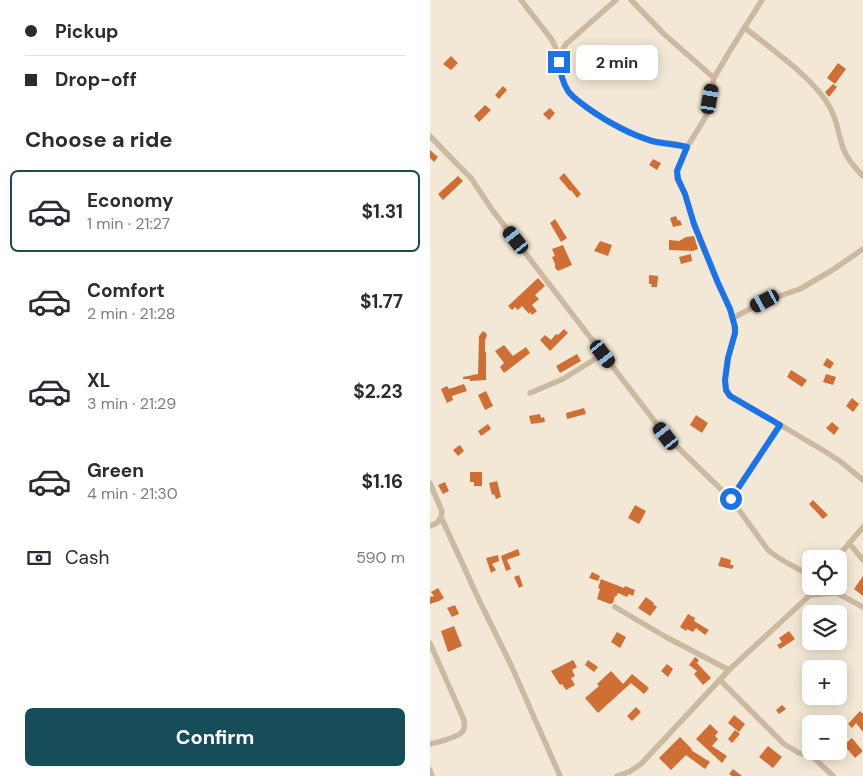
<!DOCTYPE html>
<meta charset="utf-8">
<style>
:root{--surface:#fff;--page:#f7f7f7;--text:#2b2b33;--muted:#7c7c81;--line:#e1e1e2;--accent:#174c59}
body{margin:0;font-family:"DM Sans",sans-serif;background:var(--page);color:var(--text);height:100vh;display:flex;flex-direction:column;font-size:19px;white-space:nowrap}
*{box-sizing:border-box;margin:0}
p{font-size:16px;color:var(--muted)}
.icon{flex:none;width:28px;height:28px;fill:none;stroke:currentColor;stroke-width:2;stroke-linecap:round;stroke-linejoin:round}
.map{position:relative;flex:1;overflow:hidden}
.drawer{display:flex;flex-direction:column;background:var(--surface);width:430px}
.drawer>*{flex:none}
.banner{display:grid;align-content:center;height:110px;padding:0 25px;background:var(--surface)}
.tools{position:absolute;left:372px;top:550px;display:grid;gap:10px}
.tools a{display:grid;place-items:center;width:45px;height:45px;border-radius:8px;background:var(--surface);box-shadow:0 2px 12px #0003;font-size:25px}
.end{position:absolute;width:22px;height:22px;margin:-11px;border:6px solid #1a73e8;background:#fff;box-shadow:0 0 0 2px #fff}
.from{border-radius:50%}
.bubble{position:absolute;height:35px;border-radius:8px;background:var(--surface);box-shadow:0 2px 12px #0003;font-size:16px;font-weight:700;line-height:35px;text-align:center}
.car{position:absolute;width:15px;height:30px;margin:-15px -8px;border-radius:6px;box-shadow:0 0 4px 1px #0007;background:linear-gradient(#222 24%,#8ab4d8 0 40%,#222 0 76%,#8ab4d8 0 86%,#222 0)}
.banner b{display:flex;align-items:center;gap:18px;height:48px;font-size:19px}
.banner b+b{border-top:1px solid var(--line)}
.banner i{width:12px;height:12px;background:var(--text)}
ul{padding:0;list-style:none}
li{display:flex;align-items:center;gap:15px;height:82px;margin:0 10px 8px;padding:0 15px;border:2px solid transparent;border-radius:8px}
li div{flex:1}
li b{display:block;font-size:19px}
li em{font-style:normal;font-weight:700}
li.active{border-color:var(--accent)}
li>.icon{width:45px;height:45px;stroke-width:1.5}
h2{padding:0 25px;font-size:22px;line-height:60px}
.pay{display:flex;align-items:center;gap:12px;height:55px;padding:0 25px;font-size:19px}
.pay p{margin-inline-start:auto}
.cta{display:flex;gap:10px;margin-top:auto;padding:10px 25px}
.cta a{flex:1;height:58px;border-radius:8px;background:var(--accent);color:#fff;font-size:20px;font-weight:700;line-height:58px;text-align:center}
main{display:flex;flex:1;min-height:0}
.map>svg:first-child{display:block}
.building{fill:#d06f35}
.lines{fill:none;stroke-linecap:round;stroke-linejoin:round}
.street{stroke:#cbb9a0;stroke-width:5.5}
.route{stroke:#1a73e8;stroke-width:6}
</style>
<main>
<section class="drawer">
<div class="banner">
<b><i class="from"></i>Pickup</b>
<b><i></i>Drop-off</b>
</div>
<h2>Choose a ride</h2>
<ul>
<li class="active"><svg class="icon" aria-label="car" viewBox="0 0 24 24"><path d="M5 17H2v-5l4-1 3-4h7l3 4 3 1v5h-3M9 17h6M6 11h13"/><circle cx="7" cy="17" r="2"/><circle cx="17" cy="17" r="2"/></svg><div><b>Economy</b><p>1 min · 21:27</p></div><em>$1.31</em></li>
<li><svg class="icon" aria-label="car" viewBox="0 0 24 24"><path d="M5 17H2v-5l4-1 3-4h7l3 4 3 1v5h-3M9 17h6M6 11h13"/><circle cx="7" cy="17" r="2"/><circle cx="17" cy="17" r="2"/></svg><div><b>Comfort</b><p>2 min · 21:28</p></div><em>$1.77</em></li>
<li><svg class="icon" aria-label="car" viewBox="0 0 24 24"><path d="M5 17H2v-5l4-1 3-4h7l3 4 3 1v5h-3M9 17h6M6 11h13"/><circle cx="7" cy="17" r="2"/><circle cx="17" cy="17" r="2"/></svg><div><b>XL</b><p>3 min · 21:29</p></div><em>$2.23</em></li>
<li><svg class="icon" aria-label="car" viewBox="0 0 24 24"><path d="M5 17H2v-5l4-1 3-4h7l3 4 3 1v5h-3M9 17h6M6 11h13"/><circle cx="7" cy="17" r="2"/><circle cx="17" cy="17" r="2"/></svg><div><b>Green</b><p>4 min · 21:30</p></div><em>$1.16</em></li>
</ul>
<div class="pay"><svg class="icon" aria-label="cash" viewBox="0 0 24 24"><path d="M3 7h18v10H3z"/><circle cx="12" cy="12" r="2"/></svg>Cash<p>590 m</p></div>
<div class="cta"><a>Confirm</a></div>
</section>
<div class="map">
<svg width="433" height="776" viewBox="0 0 433 776">
<rect width="100%" height="100%" fill="#f3e8d5"/>
<path class="building" d="M21,56l7,7 -7,7 -8,-6z
M408,63l8,6 -11,15 -8,-6z
M403,84l4,3 -8,10 -4,-5z
M73,86l4,4 -8,9 -4,-4z
M55,105l6,5 -12,12 -5,-6z
M120,108l5,5 -6,7 -6,-6z
M0,150l8,7 -4,5 -4,-4z
M223,159l8,4 -4,7 -8,-5z
M134,173l17,21 -4,4 -6,-8 -1,1 -11,-13z
M28,176l5,5 -20,19 -5,-6z
M246,216l2,5 2,-1 2,5 -9,2 -3,-9z
M125,219l12,19 -6,4 -11,-19z
M264,236l4,13 -5,2 -24,-1v-10l10,1 7,-4z
M170,241l12,4 -4,11 -14,-5z
M133,245l9,20 -14,6 -3,-3v-4l-3,-7 3,-1 -3,-7z
M261,254l1,7 -11,3 -2,-7z
M219,275l9,1 -1,11h-6l1,-3h-3z
M108,278l7,8 -10,9 4,4 -7,6 5,6 -5,4 -2,-3 -1,2 -7,-8 -4,4 -3,-3 -3,3 -4,-4z
M134,329l4,4 -18,18 -10,-11 5,-5 6,5 5,-6 2,1z
M53,331l4,3 -1,5h-1v13h1v28l-16,1v-2h-7v-2l15,-3 1,-38z
M74,345l9,11 13,-9 4,6 -26,20 -4,-6 4,-4 -9,-12z
M147,354l4,7 -21,12 -4,-7z
M397,358l7,5 -4,6 -7,-4z
M361,370l16,10 -5,7 -15,-10z
M396,374l10,3 -3,8 -10,-3z
M34,384l3,7 -15,5 1,4 -6,3 -6,-14 6,-3 2,3z
M56,391l7,15 -8,4 -7,-15z
M422,398l7,6 -6,8 -7,-6z
M154,408l2,6 -19,5 -1,-6z
M110,414l1,4 3,-1 1,5 -14,2 -2,-8z
M266,415l12,8 -6,10 -12,-8z
M402,422l7,6 -5,7 -8,-7z
M58,424l3,5 -10,7 -3,-5z
M30,445l4,6 -6,5 -5,-6z
M40,472h12v14h-8v-4h-4z
M67,481l4,16 -5,2 -2,-5 -2,1 -3,-12z
M15,482l4,9 -6,3 -5,-9z
M383,500l15,15 -5,4 -14,-15z
M205,505l11,6 -7,13 -11,-6z
M88,549l2,6 -13,5 4,9 -5,2 -5,-15z
M68,555l1,6 -7,3 4,6 -5,3 -5,-15z
M291,557l10,3 -1,4 4,2 -2,3 -14,-3z
M162,572l8,4 -2,5 -9,-3z
M89,575l4,11 -4,2 -5,-11z
M433,576v20l-9,-7z
M171,579l23,9 1,-2 10,4 -2,6 -4,-2 -2,3 -9,-4 -2,4 -1,-1 -2,7 -3,1 -13,-5 3,-10 -2,-1z
M8,588l6,10 -5,3 -9,3v-7l4,-1 -3,-4z
M216,597l8,6 -1,1 4,3 -7,9 -12,-8z
M25,605l4,9 -7,3 -5,-9z
M258,614l7,4 -1,3 15,9 -4,5 -9,-7 -3,4 -6,-3 -1,2 -6,-4z
M24,626l8,20 -14,6 -7,-21z
M359,631l6,8 -15,10 -3,-4 5,-3 -3,-4z
M187,632l9,5 -6,11 -9,-6z
M265,657l4,3 -2,3 14,15 -8,7 -9,-11 3,-3 -8,-6z
M143,660l4,7 -5,3 3,6 -4,2 4,7 -9,5 -4,-6 -2,1 -9,-14z
M158,660l10,7 -4,5 -9,-7z
M237,664l6,5 -5,8 -7,-6z
M181,671l12,13 9,-10 17,14 -5,6 -13,-11 -33,30 -13,-15 14,-12 -2,-2z
M352,705l4,4 -7,5 -3,-4z
M206,707l5,5 -9,9 -5,-5z
M430,711l3,3v18l-7,-9 -4,5 -4,-4z
M304,715l11,9 -6,8 -11,-9z
M280,724l8,8 -3,4 3,3 -6,7 15,10 -5,7 -26,-24z
M305,730l5,4 -8,9 -4,-4z
M250,737l12,12 -1,1 19,12 -5,7 -19,-14 -15,15 -12,-12z
M422,738l10,12v2l-7,6 -11,-13z
M338,746l14,11 -9,11 -14,-11z
M303,769l9,7h-10l-3,-2z"/>
<g class="lines">
<path class="street" d="M91,0l31,40 6,13 1,15 4,13 5,10 8,8 28,20 28,14 21,8 23,3 11,3
M201,0l33,34 50,44
M332,0l-31,49 -17,29 -7,36 -5,9 -15,24 -10,24v8l8,15 9,30 24,59 12,26 3,9 2,15 -7,25 -3,22 1,10 2,4 98,58 15,10 22,18
M315,28c25,20 63,46 81,73 11,16 11,29 17,47 4,11 12,20 20,28
M129,60l4,-11 3,-5 50,-44
M0,136l21,22 20,20 22,33 173,225 65,63 37,51c13,11 29,18 43,26
M303,318l32,-17 35,-12 31,-18 32,-22
M100,393l33,-14 40,-25
M0,483l12,28 -1,6 39,85 31,63 49,111
M301,499l49,-74
M0,526l7,-3 4,-6
M419,543l14,17
M406,559l27,-32
M398,586l9,7 26,14
M380,595l27,-2
M185,607l51,30 63,33
M0,643l34,77c0,4 2,9 -2,12 -5,6 -24,10 -32,12
M290,680l64,64 15,9 15,5 19,18
M0,770l2,6
M187,776l12,-4 12,-8 88,-94 81,-75 5,-9"/>
</g>
<g class="lines">
<path class="route" d="M129,62c1,9 4,21 9,29 5,7 12,11 18,16 20,14 42,27 66,34 11,3 23,3 35,6l-10,24 1,8 7,15 9,30 24,59 12,26 5,18v6l-7,25 -3,22 1,10 4,6 50,29 -49,74"/>
</g>
</svg>
<div class="tools">
<a><svg class="icon" aria-label="locate" viewBox="0 0 24 24"><circle cx="12" cy="12" r="6"/><path d="M12 2v4M12 18v4M2 12h4M18 12h4"/></svg></a>
<a><svg class="icon" aria-label="layers" viewBox="0 0 24 24"><path d="M12 4l9 5-9 5-9-5zM3 14l9 5 9-5"/></svg></a>
<a>+</a>
<a>−</a>
</div>
<i class="end from" style="left:301px;top:499px"></i>
<i class="end" style="left:129px;top:62px"></i>
<div class="bubble" style="left:146px;top:45px;width:82px">2 min</div>
<i class="car" style="left:280px;top:99px;rotate:10deg"></i>
<i class="car" style="left:86px;top:240px;rotate:322deg"></i>
<i class="car" style="left:335px;top:301px;rotate:242deg"></i>
<i class="car" style="left:173px;top:354px;rotate:143deg"></i>
<i class="car" style="left:236px;top:436px;rotate:322deg"></i>
</div>
</main>
